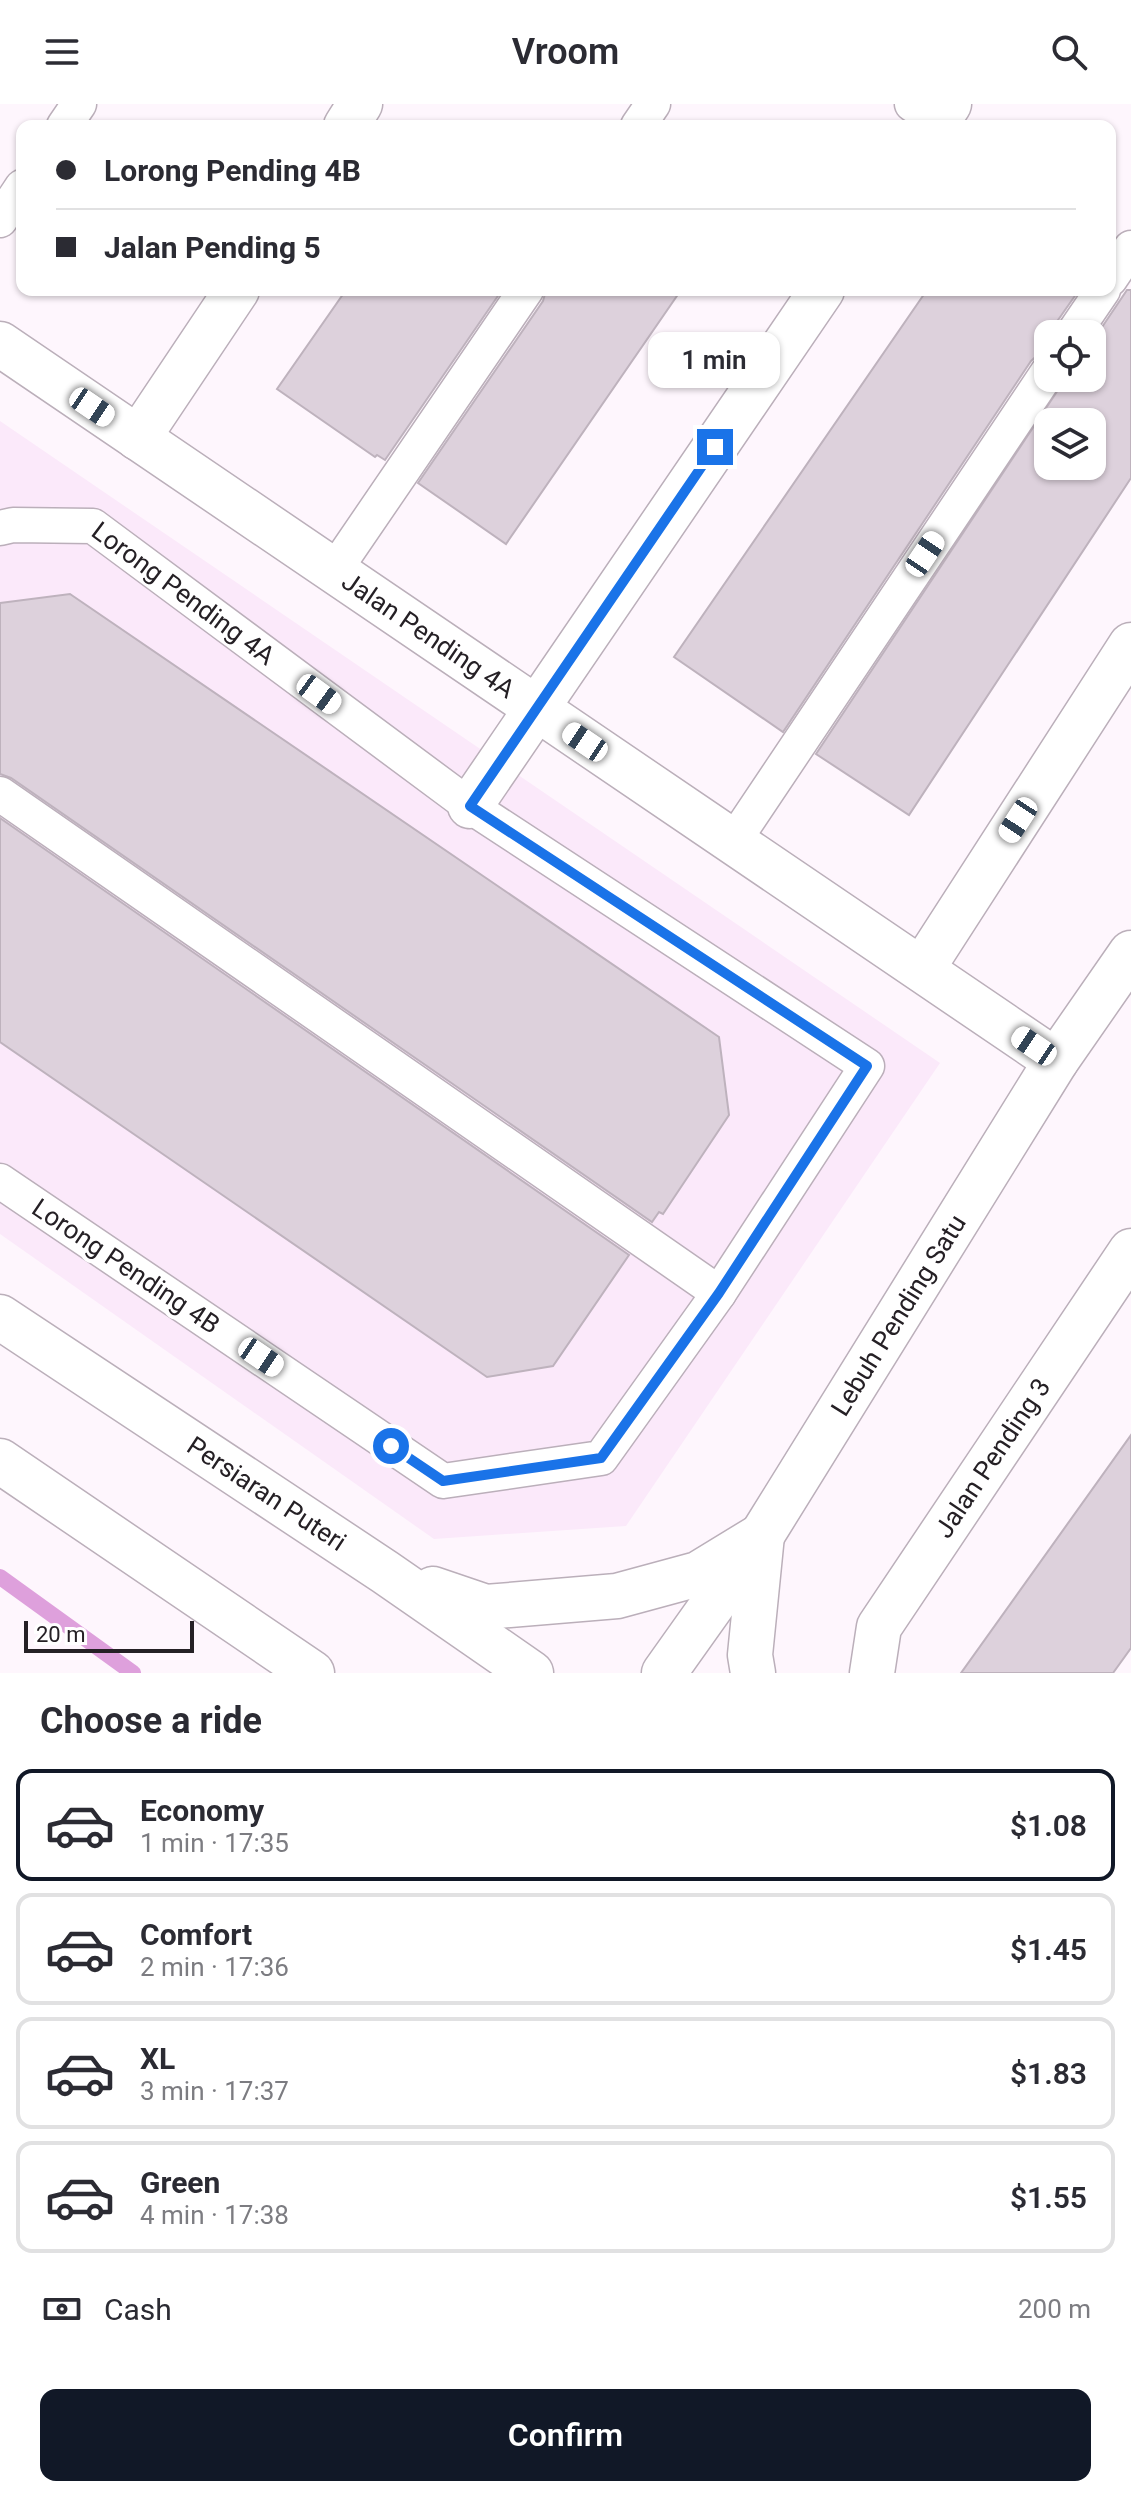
<!DOCTYPE html>
<meta charset="utf-8">
<style>
:root{--surface:#fff;--page:#f7f7f7;--text:#2b2b33;--muted:#7c7c81;--line:#e1e1e2;--accent:#111827}
body{margin:0;font-family:Roboto,sans-serif;background:var(--page);color:var(--text);height:100vh;display:flex;flex-direction:column;font-size:30px;white-space:nowrap}
*{box-sizing:border-box;margin:0}
p{font-size:26px;color:var(--muted)}
.icon{flex:none;width:44px;height:44px;fill:none;stroke:currentColor;stroke-width:2;stroke-linecap:round;stroke-linejoin:round}
.map{position:relative;height:1569px;overflow:hidden}
.drawer{display:flex;flex-direction:column;background:var(--surface);flex:1}
.drawer>*{flex:none}
.guide{position:absolute;left:16px;top:16px;width:1100px;height:176px;border-radius:16px;box-shadow:0 2px 6px #0004;display:grid;align-content:center;height:176px;padding:0 40px;background:var(--surface)}
.fabs{position:absolute;left:1034px;top:216px;display:grid;gap:16px}
.fabs a{display:grid;place-items:center;width:72px;height:72px;border-radius:16px;background:var(--surface);box-shadow:0 2px 6px #0004;font-size:40px}
.scale{position:absolute;left:24px;bottom:20px;width:170px;box-sizing:border-box;padding-left:8px;border:4px solid #252025;border-top:0;font-size:22px;line-height:28px;white-space:nowrap;color:#252025;-webkit-text-stroke:6px #fff;paint-order:stroke}
.end{position:absolute;width:36px;height:36px;margin:-18px;border:10px solid #1a73e8;background:#fff;box-shadow:0 0 0 4px #fff}
.from{border-radius:50%}
.bubble{position:absolute;height:56px;border-radius:16px;background:var(--surface);box-shadow:0 2px 6px #0004;font-size:26px;font-weight:600;line-height:56px;text-align:center}
.car{position:absolute;width:24px;height:48px;margin:-24px -12px;border-radius:10px;box-shadow:0 0 6px 2px #0007;background:linear-gradient(#fff 24%,#345 0 40%,#fff 0 76%,#345 0 86%,#fff 0)}
.guide b{display:flex;align-items:center;gap:28px;height:76px;font-size:30px}
.guide b+b{border-top:2px solid var(--line)}
.guide i{width:20px;height:20px;background:var(--text)}
ul{padding:0;list-style:none}
li{display:flex;align-items:center;gap:24px;height:112px;margin:0 16px 12px;padding:0 24px;border:4px solid var(--line);border-radius:16px}
li div{flex:1}
li b{display:block;font-size:30px}
li em{font-style:normal;font-weight:600}
li.selected{border-color:var(--accent)}
li>.icon{width:72px;height:72px;stroke-width:1.5}
h2{padding:0 40px;font-size:36px;line-height:96px}
.pay{display:flex;align-items:center;gap:20px;height:88px;padding:0 40px;font-size:30px}
.pay p{margin-inline-start:auto}
.primary-button{display:flex;gap:16px;margin-top:auto;padding:16px 40px}
.primary-button a{flex:1;height:92px;border-radius:16px;background:var(--accent);color:#fff;font-size:32px;font-weight:600;line-height:92px;text-align:center}
header{display:flex;justify-content:space-between;align-items:center;height:104px;padding:0 40px;background:var(--surface);font-size:36px;font-weight:600}
.map>svg:first-child{display:block}
.built{fill:#fbe9fa}
.lines{fill:none;stroke-linecap:round;stroke-linejoin:round}
.stream{stroke:#dea0dc;stroke-width:16}
.building{fill:#ddd1dc;stroke:#beb2bd;stroke-width:2;fill-rule:evenodd}
.lane-casing{stroke:#bbafba;stroke-width:37}
.street-casing{stroke:#bbafba;stroke-width:47}
.secondary-casing{stroke:#bbafba;stroke-width:47}
.lane{stroke:#fff;stroke-width:34}
.street{stroke:#fff;stroke-width:44}
.secondary{stroke:#fff;stroke-width:44}
.route{stroke:#1a73e8;stroke-width:10}
.labels{text-anchor:middle;stroke-width:8;stroke-linejoin:round;paint-order:stroke}
.street-label{font-size:26px;fill:#252025;stroke:#fff}
</style>
<header><svg class="icon" aria-label="menu" viewBox="0 0 24 24"><path d="M4 6h16M4 12h16M4 18h16"/></svg>Vroom<svg class="icon" aria-label="search" viewBox="0 0 24 24"><circle cx="10" cy="10" r="6"/><path d="M15 15l6 6"/></svg></header>
<div class="map">
<svg width="1131" height="1569" viewBox="0 0 1131 1569">
<rect width="100%" height="100%" fill="#fef6fd"/>
<path class="built" d="M0,317l940,642 -314,463 -192,13 -434,-305z"/>
<g class="lines">
<path class="stream" d="M0,1473l133,96"/>
</g>
<path class="building" d="M346,186h156l-117,170 -8,-5 -2,2 -98,-68z
M546,186h135l-175,254 -88,-61 125,-182z
M927,186h152l-23,33 -3,11h-5v18l-9,2 -8,7 -248,371 -109,-75z
M1127,186h4v188l-222,337 -93,-61 250,-376h26v-36zM1048,318h44v44h-44z
M70,490l649,443 10,78 -66,99 -4,-2 -7,10 -641,-444 -11,-4v-171z
M0,714l629,437 -76,111 -66,11 -487,-335z
M1131,1331v213l-18,25h-152z"/>
<g class="lines">
<g class="lane-casing">
<g id="lane">
<path d="M912,0l34,22"/>
<path d="M64,22l15,-22"/>
<path d="M638,22l15,-22"/>
<path d="M0,116l22,-33"/>
<path d="M1110,175l21,-31"/>
<path d="M1073,230l30,-44"/>
<path id="s1" d="M0,424l13,-3 80,1 377,280 397,260 -148,227 -118,165 -158,23 -443,-300"/>
<path d="M334,467l192,-281"/>
<path d="M0,690l719,499"/>
<path d="M733,738l315,-470"/>
</g>
</g>
<g class="street-casing">
<g id="street">
<path d="M346,22l14,-22"/>
<path d="M934,22l15,-22"/>
<path id="s2" d="M0,240l1056,717"/>
<path d="M138,334l99,-148"/>
<path d="M470,702l352,-516"/>
<path d="M922,865l209,-324"/>
<path id="s3" d="M664,1569l98,-138 294,-474 75,-108"/>
<path id="s4" d="M872,1569l7,-46 252,-376"/>
</g>
</g>
<g class="secondary-casing">
<g id="secondary">
<path id="s5" d="M0,1213l385,255 146,101"/>
<path d="M0,1357l312,212"/>
<path d="M433,1485l53,18 131,-11 81,-22 64,-39"/>
<path d="M753,1569l-3,-18 12,-120"/>
</g>
</g>
<use href="#lane" class="lane"/>
<use href="#street" class="street"/>
<use href="#secondary" class="secondary"/>
</g>
<g class="lines">
<path class="route" d="M391,1342l52,35 158,-23 118,-165 148,-227 -397,-260 245,-359"/>
</g>
<g class="labels">
<g class="street-label">
<text dy="9" stroke="none"><textPath href="#s1" startOffset="206">Lorong Pending 4A</textPath></text>
<text dy="9" stroke="none"><textPath href="#s2" startOffset="518">Jalan Pending 4A</textPath></text>
<text transform="translate(126 1162) rotate(34)" y="9">Lorong Pending 4B</text>
<text dy="9" stroke="none"><textPath href="#s3" startOffset="428">Lebuh Pending Satu</textPath></text>
<text dy="9" stroke="none"><textPath href="#s4" startOffset="250">Jalan Pending 3</textPath></text>
<text dy="9" stroke="none"><textPath href="#s5" startOffset="320">Persiaran Puteri</textPath></text>
</g>
</g>
</svg>
<div class="fabs">
<a><svg class="icon" aria-label="locate" viewBox="0 0 24 24"><circle cx="12" cy="12" r="6"/><path d="M12 2v4M12 18v4M2 12h4M18 12h4"/></svg></a>
<a><svg class="icon" aria-label="layers" viewBox="0 0 24 24"><path d="M12 4l9 5-9 5-9-5zM3 14l9 5 9-5"/></svg></a>
</div>
<div class="scale">20 m</div>
<i class="end from" style="left:391px;top:1342px"></i>
<i class="end" style="left:715px;top:343px"></i>
<div class="bubble" style="left:648px;top:228px;width:132px">1 min</div>
<i class="car" style="left:92px;top:303px;rotate:124deg"></i>
<i class="car" style="left:925px;top:450px;rotate:34deg"></i>
<i class="car" style="left:319px;top:590px;rotate:126deg"></i>
<i class="car" style="left:585px;top:638px;rotate:304deg"></i>
<i class="car" style="left:1018px;top:716px;rotate:213deg"></i>
<i class="car" style="left:1034px;top:942px;rotate:304deg"></i>
<i class="car" style="left:261px;top:1253px;rotate:124deg"></i>
<div class="guide">
<b><i class="from"></i>Lorong Pending 4B</b>
<b><i></i>Jalan Pending 5</b>
</div>
</div>
<section class="drawer">
<h2>Choose a ride</h2>
<ul>
<li class="selected"><svg class="icon" aria-label="car" viewBox="0 0 24 24"><path d="M5 17H2v-5l4-1 3-4h7l3 4 3 1v5h-3M9 17h6M6 11h13"/><circle cx="7" cy="17" r="2"/><circle cx="17" cy="17" r="2"/></svg><div><b>Economy</b><p>1 min · 17:35</p></div><em>$1.08</em></li>
<li><svg class="icon" aria-label="car" viewBox="0 0 24 24"><path d="M5 17H2v-5l4-1 3-4h7l3 4 3 1v5h-3M9 17h6M6 11h13"/><circle cx="7" cy="17" r="2"/><circle cx="17" cy="17" r="2"/></svg><div><b>Comfort</b><p>2 min · 17:36</p></div><em>$1.45</em></li>
<li><svg class="icon" aria-label="car" viewBox="0 0 24 24"><path d="M5 17H2v-5l4-1 3-4h7l3 4 3 1v5h-3M9 17h6M6 11h13"/><circle cx="7" cy="17" r="2"/><circle cx="17" cy="17" r="2"/></svg><div><b>XL</b><p>3 min · 17:37</p></div><em>$1.83</em></li>
<li><svg class="icon" aria-label="car" viewBox="0 0 24 24"><path d="M5 17H2v-5l4-1 3-4h7l3 4 3 1v5h-3M9 17h6M6 11h13"/><circle cx="7" cy="17" r="2"/><circle cx="17" cy="17" r="2"/></svg><div><b>Green</b><p>4 min · 17:38</p></div><em>$1.55</em></li>
</ul>
<div class="pay"><svg class="icon" aria-label="cash" viewBox="0 0 24 24"><path d="M3 7h18v10H3z"/><circle cx="12" cy="12" r="2"/></svg>Cash<p>200 m</p></div>
<div class="primary-button"><a>Confirm</a></div>
</section>
